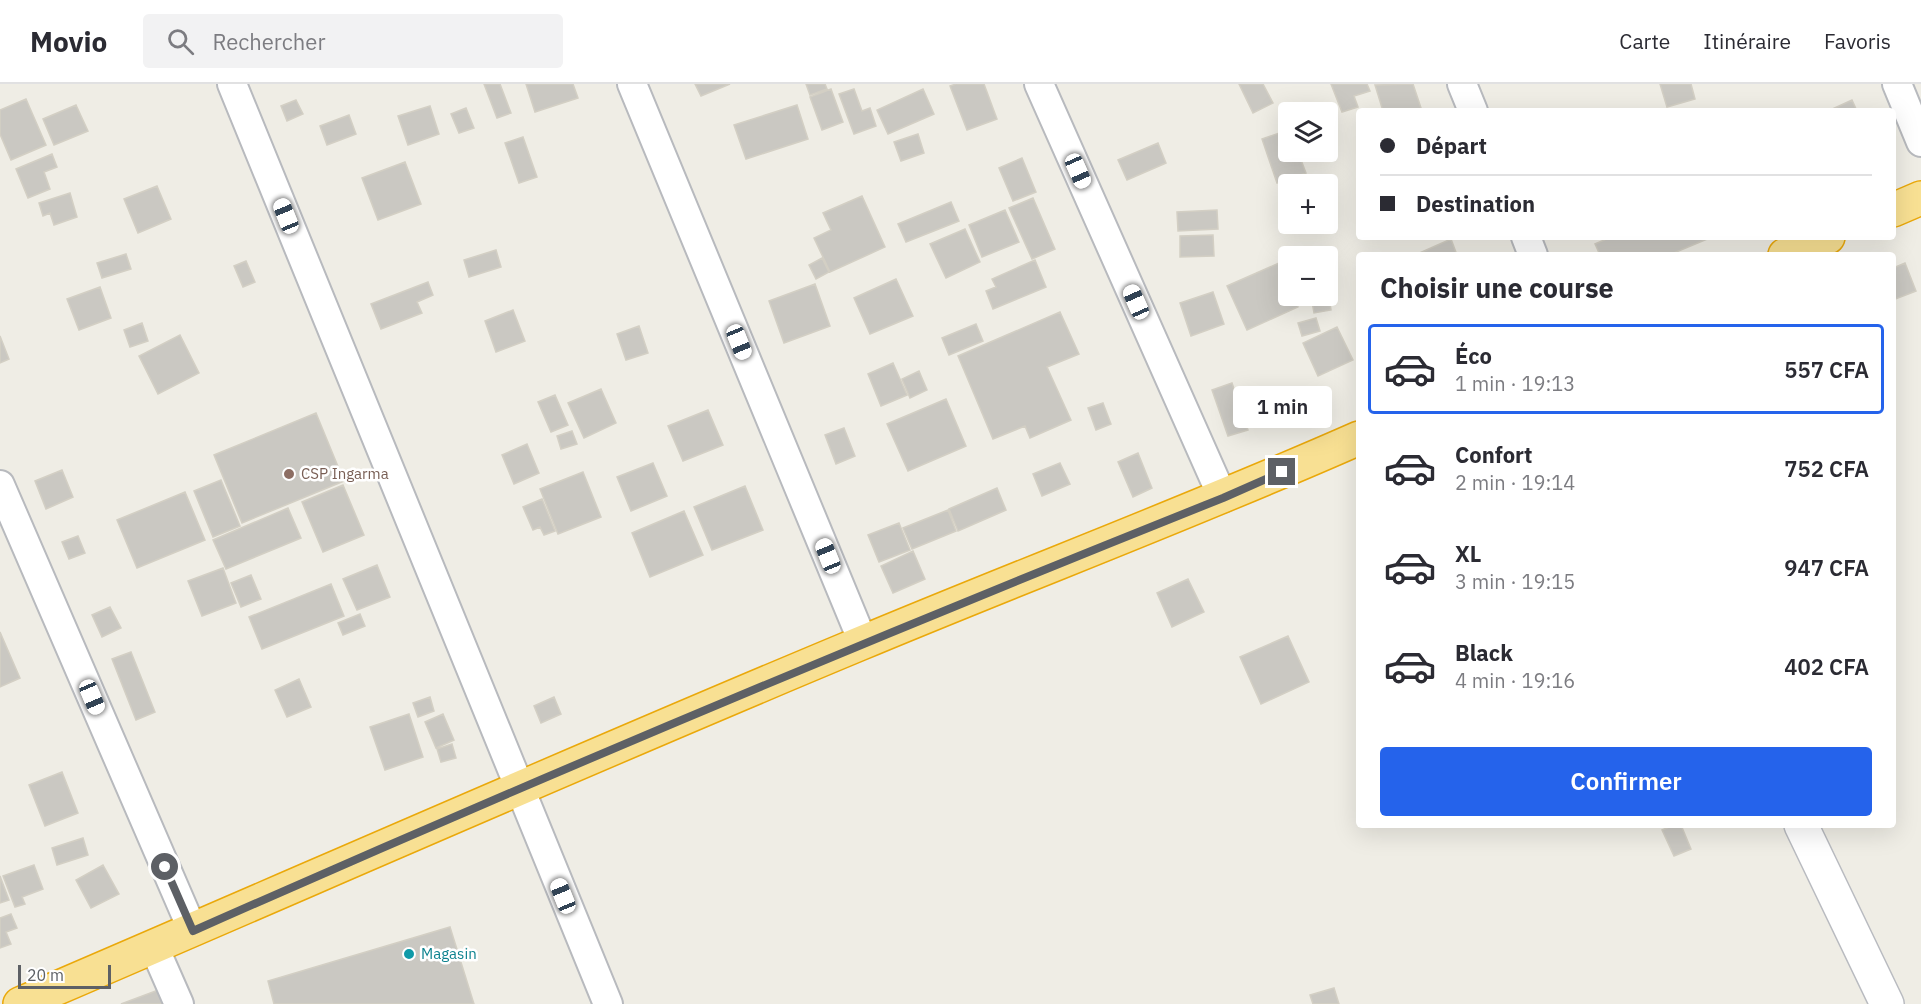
<!DOCTYPE html>
<html lang="fr">
<meta charset="utf-8">
<style>
:root{--surface:#fff;--page:#f2f2f3;--text:#2b2b33;--muted:#7c7c81;--line:#e1e1e2;--accent:#2563eb}
body{margin:0;font-family:"IBM Plex Sans",sans-serif;background:var(--page);color:var(--text);height:100vh;display:flex;flex-direction:column;font-size:22px;white-space:nowrap}
*{box-sizing:border-box;margin:0}
p{font-size:20px;color:var(--muted)}
.icon{flex:none;width:33px;height:33px;fill:none;stroke:currentColor;stroke-width:2;stroke-linecap:round;stroke-linejoin:round}
.map{position:relative;flex:1;overflow:hidden}
.details{position:absolute;left:1356px;top:168px;width:540px;height:576px;display:flex;flex-direction:column;background:var(--surface);border-radius:6px;box-shadow:0 6px 24px #0002}
.details>*{flex:none}
.top-card{position:absolute;left:1356px;top:24px;width:540px;height:132px;border-radius:6px;box-shadow:0 6px 24px #0002;display:grid;align-content:center;height:132px;padding:0 24px;background:var(--surface)}
.fabs{position:absolute;left:1278px;top:18px;display:grid;gap:12px}
.fabs a{display:grid;place-items:center;width:60px;height:60px;border-radius:6px;background:var(--surface);box-shadow:0 6px 24px #0002;font-size:30px}
.scale{position:absolute;left:18px;bottom:15px;width:93px;box-sizing:border-box;padding-left:6px;border:3px solid #5d6065;border-top:0;font-size:16px;line-height:21px;white-space:nowrap;color:#5d6065;-webkit-text-stroke:4px #fff;paint-order:stroke}
.end{position:absolute;width:27px;height:27px;margin:-14px;border:8px solid #5d6065;background:#fff;box-shadow:0 0 0 3px #fff}
.from{border-radius:50%}
.bubble{position:absolute;height:42px;border-radius:6px;background:var(--surface);box-shadow:0 6px 24px #0002;font-size:20px;font-weight:600;line-height:42px;text-align:center}
.car{position:absolute;width:18px;height:36px;margin:-18px -9px;border-radius:8px;box-shadow:0 0 4px 2px #0007;background:linear-gradient(#fff 24%,#345 0 40%,#fff 0 76%,#345 0 86%,#fff 0)}
.top-card b{display:flex;align-items:center;gap:21px;height:57px;font-size:22px}
.top-card b+b{border-top:2px solid var(--line)}
.top-card i{width:15px;height:15px;background:var(--text)}
ul{padding:0;list-style:none}
li{display:flex;align-items:center;gap:18px;height:90px;margin:0 12px 9px;padding:0 12px;border:3px solid transparent;border-radius:6px}
li div{flex:1}
li b{display:block;font-size:22px}
li em{font-style:normal;font-weight:600}
li.on{border-color:var(--accent)}
li>.icon{width:54px;height:54px;stroke-width:1.5}
h2{padding:0 24px;font-size:27px;line-height:72px}
.action{display:flex;gap:12px;margin-top:auto;padding:12px 24px}
.action a{flex:1;height:69px;border-radius:6px;background:var(--accent);color:#fff;font-size:24px;font-weight:600;line-height:69px;text-align:center}
header{display:flex;align-items:center;gap:36px;box-sizing:border-box;height:84px;padding:0 30px;background:var(--surface);border-bottom:2px solid var(--line)}
header strong{font-size:28px}
nav{display:flex;gap:33px;margin-inline-start:auto;font-size:21px}
.search{width:420px;height:54px;background:var(--page);display:flex;align-items:center;gap:15px;box-sizing:border-box;padding:0 21px;border-radius:6px;color:var(--muted);font-size:22px}
.map>svg:first-child{display:block}
.building{fill:#cac8c2;stroke:#d3cfc4;stroke-width:1.5}
.lines{fill:none;stroke-linecap:round;stroke-linejoin:round}
.street-casing{stroke:#b8babe;stroke-width:32}
.secondary-casing{stroke:#b9bbc0;stroke-width:36}
.highway-casing{stroke:#eaa80a;stroke-width:36}
.street{stroke:#fff;stroke-width:28}
.secondary{stroke:#fff;stroke-width:33}
.highway{stroke:#f8e093;stroke-width:33}
.route{stroke:#5d6065;stroke-width:8}
.education-dot{fill:#8d6e63;stroke:#fff;stroke-width:2}
.culture-dot{fill:#0f9aa8;stroke:#fff;stroke-width:2}
.labels{text-anchor:middle;stroke-width:5;stroke-linejoin:round;paint-order:stroke}
.education-label{font-size:15px;fill:#785e54;stroke:#fff;text-anchor:start}
.culture-label{font-size:15px;fill:#0d838f;stroke:#fff;text-anchor:start}
</style>
<header>
<strong>Movio</strong>
<div class="search"><svg class="icon" aria-label="search" viewBox="0 0 24 24"><circle cx="10" cy="10" r="6"/><path d="M15 15l6 6"/></svg>Rechercher</div>
<nav><a>Carte</a><a>Itinéraire</a><a>Favoris</a></nav>
</header>
<div class="map">
<svg width="1921" height="920" viewBox="0 0 1921 920">
<rect width="100%" height="100%" fill="#efede5"/>
<path class="building" d="M484,0h16l11,29 -14,5z
M526,0h47l5,14 -43,14z
M695,0h35l-29,12z
M806,0h19l2,5 -17,6z
M956,0h28l13,35 -30,11 -17,-44z
M1239,0h24l10,19 -20,10z
M1331,0h36l3,7 -16,5 4,11 -16,5z
M1413,0l9,27h-39l-8,-26z
M1660,0h31l4,15 -28,8z
M831,5l12,33 -21,8 -12,-33z
M854,5l8,22 8,-3 6,18 -22,8 -15,-40z
M923,5l11,25 -46,20 -11,-24z
M26,15l20,46 -35,15 -11,-26v-24z
M296,16l7,14 -16,7 -6,-15z
M1852,16l5,11h-29z
M76,21l12,26 -34,14 -11,-26z
M797,21l11,34 -62,20 -12,-34z
M430,22l9,28 -31,11 -10,-29z
M466,24l8,20 -15,5 -8,-19z
M349,31l7,19 -29,11 -7,-19z
M1288,46v22h10l8,21 -29,10 -15,-44z
M918,50l6,19 -23,8 -7,-19z
M523,53l14,40 -18,6 -14,-40z
M1158,59l8,20 -39,17 -9,-20z
M52,70l5,13 -13,5 6,17 -22,9 -12,-29z
M1022,74l14,34 -23,9 -14,-33z
M405,78l16,42 -43,16 -16,-42z
M157,102l14,33 -33,14 -14,-34z
M70,109l7,24 -23,8 -4,-12 -7,3 -4,-13z
M862,112l23,51 -55,25 -16,-34 17,-8 -8,-17z
M1033,114l22,51 -23,10 -23,-51z
M951,118l8,19 -53,21 -8,-18z
M1005,126l14,32 -37,15 -13,-32z
M1217,126l1,19 -40,2 -1,-19z
M1296,140h24l-20,7z
M965,145l15,33 -34,16 -16,-34z
M1213,151l1,21 -34,1v-21z
M1611,153h101l-43,18h-69l-5,-11z
M1451,155l6,16h-42z
M496,166l5,17 -32,10 -5,-17z
M126,170l5,15 -29,9 -5,-15z
M822,174l7,14 -13,7 -7,-14z
M1288,175v37h5l5,11 -51,23 -20,-44z
M1035,176l11,27 -53,22 -7,-18 10,-4 -4,-8z
M246,177l9,21 -12,5 -9,-21z
M1905,179l11,28 -23,9v-32z
M896,195l17,37 -43,18 -16,-36z
M428,198l5,13 -16,7 5,11 -41,16 -10,-25z
M815,200l15,42 -46,17 -15,-42z
M100,203l11,31 -32,12 -12,-31z
M1328,207l3,19 -17,3 -3,-17h17z
M1213,208l11,32 -33,12 -11,-33z
M513,226l12,31 -29,11 -11,-31z
M1060,228l19,42 -32,13 24,53 -41,18 -5,-12 -32,13 -35,-83z
M1316,234l4,13 -18,5 -4,-13z
M142,239l6,18 -18,6 -6,-17z
M976,240l7,17 -34,14 -7,-17z
M639,242l9,27 -22,7 -9,-26z
M1337,243l16,33 -35,16 -15,-33z
M180,251l19,38 -41,21 -19,-38z
M0,252l9,23 -9,4z
M893,279l14,32 -26,11 -13,-32z
M919,287l8,19 -17,8 -8,-19z
M1232,299l16,47 -20,6 -16,-46z
M601,305l15,34 -32,15 -16,-35z
M555,311l13,30 -17,7 -13,-30z
M946,315l20,47 -58,25 -21,-47z
M1103,319l8,21 -15,6 -8,-22z
M708,326l15,35 -40,16 -15,-35z
M316,329l28,68 -102,42 -28,-68z
M844,344l11,28 -19,8 -11,-29z
M572,347l5,13 -16,5 -4,-13z
M527,360l12,29 -25,11 -12,-29z
M1138,369l14,35 -19,9 -15,-35z
M653,379l14,33 -36,15 -14,-34z
M1060,379l10,21 -28,12 -9,-22z
M62,386l11,27 -27,12 -11,-28z
M583,388l18,45 -43,17 -18,-45z
M221,396l19,46 -27,11 -19,-46z
M343,401l21,50 -41,17 -21,-50z
M745,402l18,44 -51,20 -18,-43z
M997,404l9,22 -48,21 -9,-22z
M185,408l20,48 -68,28 -20,-48z
M542,415l13,32 -11,4 -4,-8 -7,3 -10,-23z
M288,424l13,30 -75,31 -13,-29z
M948,426l8,21 -44,18 -9,-21z
M684,427l19,44 -53,22 -18,-44z
M899,439l11,27 -31,12 -11,-27z
M78,452l7,17 -16,6 -7,-17z
M913,467l12,28 -32,14 -12,-27z
M377,481l13,32 -33,13 -14,-31z
M223,484l13,35 -34,13 -14,-35z
M251,491l10,24 -20,8 -10,-24z
M1188,495l16,33 -32,15 -15,-34z
M331,500l13,32 -82,33 -13,-32z
M110,523l11,21 -19,9 -10,-22z
M360,530l5,12 -22,9 -5,-12z
M0,548l20,46 -20,9z
M1288,552l21,46 -48,22 -21,-47z
M131,568l24,60 -19,8 -24,-61z
M299,595l12,28 -24,10 -12,-27z
M430,613l4,14 -16,6 -5,-14z
M554,613l7,17 -20,9 -7,-17z
M409,630l14,43 -38,13 -15,-43z
M443,630l11,26 -18,8 -11,-26z
M452,660l4,14 -15,4 -4,-13z
M62,688l16,41 -33,13 -16,-41z
M1674,741h7l10,24 -17,7 -12,-26z
M83,754l5,17 -31,10 -5,-17z
M34,781l9,24 -21,8 3,7 -10,3 -12,-31z
M103,781l16,29 -28,14 -15,-28z
M0,792l9,24 -9,3z
M11,830l6,14 -11,4 5,12 -11,4v-30z
M450,843l24,77h-200l-6,-23z
M1334,904l5,16h-26l-3,-9z
M161,905l5,15h-45z"/>
<g class="lines">
<g class="street-casing">
<path id="street" d="M232,0l376,920
M632,0l231,558
M1039,0l184,414
M1462,0l11,27
M1897,0l24,58
M1526,153l7,18
M0,401l193,446
M154,863l25,57"/>
</g>
<g class="secondary-casing">
<path id="secondary" d="M1801,741l86,179"/>
</g>
<g class="highway-casing">
<path id="highway" d="M1893,126l28,-12
M1785,171l43,-18
M20,920c280,-120 558,-243 839,-360 167,-70 335,-133 500,-206"/>
</g>
<use href="#street" class="street"/>
<use href="#secondary" class="secondary"/>
<use href="#highway" class="highway"/>
</g>
<g class="lines">
<path class="route" d="M165,783l28,64c341,-151 684,-295 1030,-433l59,-26"/>
</g>
<circle class="education-dot" cx="289" cy="390" r="6"/>
<circle class="culture-dot" cx="409" cy="870" r="6"/>
<g class="labels">
<g class="education-label">
<text x="301" y="395">CSP Ingarma</text>
</g>
<g class="culture-label">
<text x="421" y="875">Magasin</text>
</g>
</g>
</svg>
<div class="fabs">
<a><svg class="icon" aria-label="layers" viewBox="0 0 24 24"><path d="M12 4l9 5-9 5-9-5zM3 14l9 5 9-5"/></svg></a>
<a>+</a>
<a>−</a>
</div>
<div class="scale">20 m</div>
<i class="end from" style="left:165px;top:783px"></i>
<i class="end" style="left:1282px;top:388px"></i>
<div class="bubble" style="left:1233px;top:302px;width:99px">1 min</div>
<i class="car" style="left:1078px;top:87px;rotate:156deg"></i>
<i class="car" style="left:286px;top:132px;rotate:338deg"></i>
<i class="car" style="left:1136px;top:218px;rotate:336deg"></i>
<i class="car" style="left:739px;top:258px;rotate:158deg"></i>
<i class="car" style="left:828px;top:472px;rotate:338deg"></i>
<i class="car" style="left:92px;top:613px;rotate:157deg"></i>
<i class="car" style="left:563px;top:812px;rotate:338deg"></i>
<div class="top-card">
<b><i class="from"></i>Départ</b>
<b><i></i>Destination</b>
</div>
<section class="details">
<h2>Choisir une course</h2>
<ul>
<li class="on"><svg class="icon" aria-label="car" viewBox="0 0 24 24"><path d="M5 17H2v-5l4-1 3-4h7l3 4 3 1v5h-3M9 17h6M6 11h13"/><circle cx="7" cy="17" r="2"/><circle cx="17" cy="17" r="2"/></svg><div><b>Éco</b><p>1 min · 19:13</p></div><em>557 CFA</em></li>
<li><svg class="icon" aria-label="car" viewBox="0 0 24 24"><path d="M5 17H2v-5l4-1 3-4h7l3 4 3 1v5h-3M9 17h6M6 11h13"/><circle cx="7" cy="17" r="2"/><circle cx="17" cy="17" r="2"/></svg><div><b>Confort</b><p>2 min · 19:14</p></div><em>752 CFA</em></li>
<li><svg class="icon" aria-label="car" viewBox="0 0 24 24"><path d="M5 17H2v-5l4-1 3-4h7l3 4 3 1v5h-3M9 17h6M6 11h13"/><circle cx="7" cy="17" r="2"/><circle cx="17" cy="17" r="2"/></svg><div><b>XL</b><p>3 min · 19:15</p></div><em>947 CFA</em></li>
<li><svg class="icon" aria-label="car" viewBox="0 0 24 24"><path d="M5 17H2v-5l4-1 3-4h7l3 4 3 1v5h-3M9 17h6M6 11h13"/><circle cx="7" cy="17" r="2"/><circle cx="17" cy="17" r="2"/></svg><div><b>Black</b><p>4 min · 19:16</p></div><em>402 CFA</em></li>
</ul>
<div class="action"><a>Confirmer</a></div>
</section>
</div>
